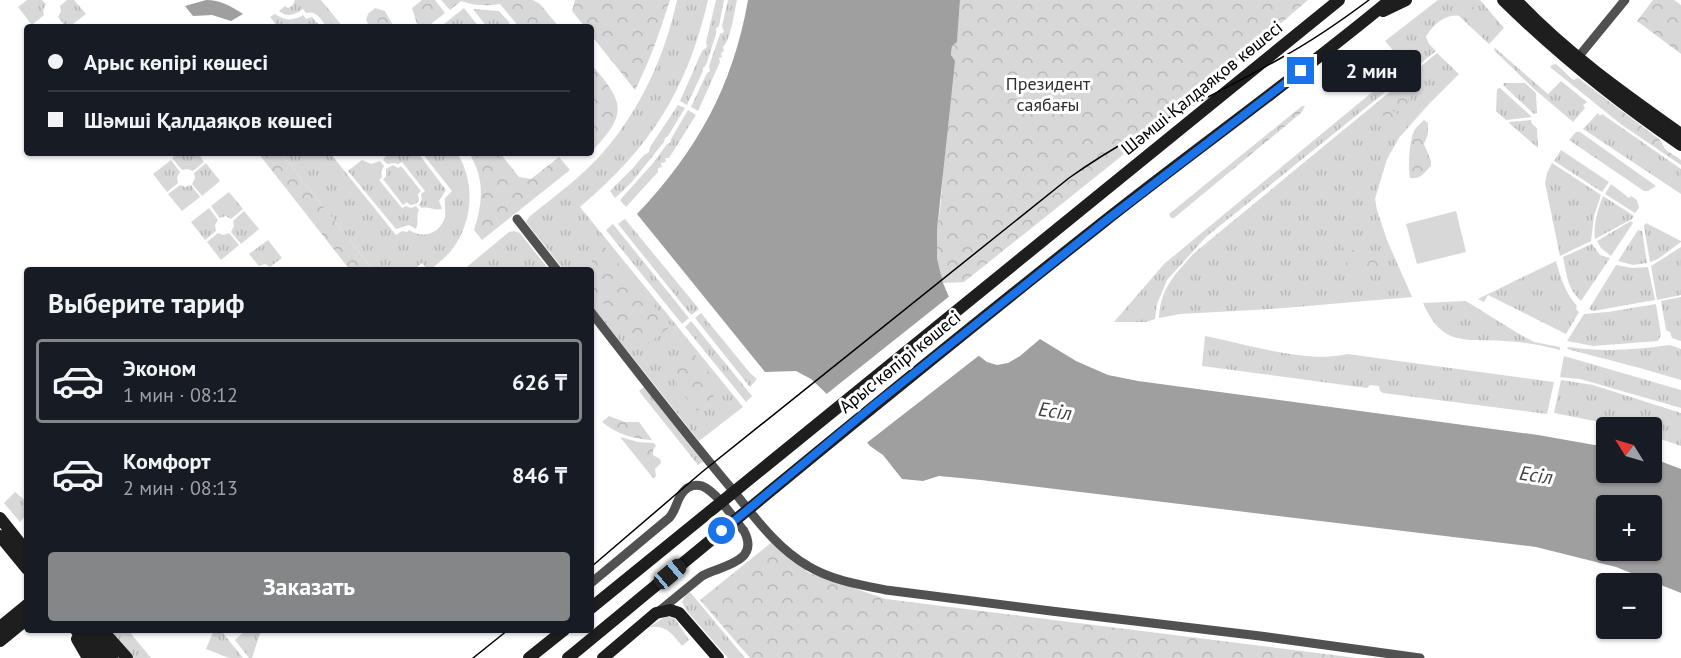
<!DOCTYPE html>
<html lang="ru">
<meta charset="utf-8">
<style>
:root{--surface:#171b24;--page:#20242c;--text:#f1f3f6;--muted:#9ea1a6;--line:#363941;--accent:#858687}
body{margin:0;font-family:"PT Sans",sans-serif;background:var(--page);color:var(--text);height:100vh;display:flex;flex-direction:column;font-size:22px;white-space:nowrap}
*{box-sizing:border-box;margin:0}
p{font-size:20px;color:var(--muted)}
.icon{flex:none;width:33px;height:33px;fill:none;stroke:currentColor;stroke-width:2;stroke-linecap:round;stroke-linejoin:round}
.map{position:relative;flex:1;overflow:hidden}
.panel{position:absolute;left:24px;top:267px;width:570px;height:366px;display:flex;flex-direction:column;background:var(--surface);border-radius:6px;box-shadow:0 2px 4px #0004}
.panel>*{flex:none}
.hud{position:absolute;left:24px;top:24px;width:570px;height:132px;border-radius:6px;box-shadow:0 2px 4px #0004;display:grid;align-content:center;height:132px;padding:0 24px;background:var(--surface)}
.needle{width:39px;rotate:307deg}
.buttons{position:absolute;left:1596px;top:417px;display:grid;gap:12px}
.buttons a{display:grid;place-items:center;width:66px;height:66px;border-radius:6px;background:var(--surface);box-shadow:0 2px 4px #0004;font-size:30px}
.end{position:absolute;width:27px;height:27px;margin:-14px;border:8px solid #1a73e8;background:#fff;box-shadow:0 0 0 3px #fff}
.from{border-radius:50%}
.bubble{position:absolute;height:42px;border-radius:6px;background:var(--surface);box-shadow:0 2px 4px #0004;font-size:20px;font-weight:700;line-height:42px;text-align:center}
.car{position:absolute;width:18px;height:36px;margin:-18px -9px;border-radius:8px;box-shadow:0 0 4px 2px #0007;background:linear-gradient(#222 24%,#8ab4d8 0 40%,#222 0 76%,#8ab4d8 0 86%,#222 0)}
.hud b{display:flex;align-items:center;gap:21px;height:57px;font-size:22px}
.hud b+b{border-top:2px solid var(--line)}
.hud i{width:15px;height:15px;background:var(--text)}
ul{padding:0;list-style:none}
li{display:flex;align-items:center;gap:18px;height:84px;margin:0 12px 9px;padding:0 12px;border:3px solid transparent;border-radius:6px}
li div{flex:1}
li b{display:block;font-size:22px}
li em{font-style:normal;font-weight:700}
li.on{border-color:var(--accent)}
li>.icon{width:54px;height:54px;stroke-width:1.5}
h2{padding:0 24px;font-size:27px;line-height:72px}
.button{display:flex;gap:12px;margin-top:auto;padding:12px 24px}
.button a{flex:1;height:69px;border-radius:6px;background:var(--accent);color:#fff;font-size:24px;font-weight:700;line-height:69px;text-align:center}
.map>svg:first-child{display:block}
.grass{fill:url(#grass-tufts)}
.forest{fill:url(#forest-crowns)}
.pitch{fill:#d8d8d8}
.water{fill:#9f9f9f;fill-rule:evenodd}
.pier{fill:#fff}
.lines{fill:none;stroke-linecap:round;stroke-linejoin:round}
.street{stroke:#515151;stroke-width:9}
.secondary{stroke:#1e1e1e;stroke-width:12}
.tram{stroke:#000;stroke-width:1.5}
.route{stroke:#1a73e8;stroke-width:8}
.labels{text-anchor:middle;stroke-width:6;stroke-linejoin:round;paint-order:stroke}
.park-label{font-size:18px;fill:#2f2f2f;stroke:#fff}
.street-label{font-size:18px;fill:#000;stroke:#fff}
.water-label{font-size:20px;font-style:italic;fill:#404040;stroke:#fff}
</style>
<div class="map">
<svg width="1681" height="658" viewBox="0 0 1681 658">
<defs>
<pattern id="grass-tufts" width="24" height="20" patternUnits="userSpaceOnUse" patternTransform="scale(1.5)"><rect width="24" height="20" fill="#d8d8d8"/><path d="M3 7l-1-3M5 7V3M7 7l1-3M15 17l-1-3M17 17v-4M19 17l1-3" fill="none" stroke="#b8b8b8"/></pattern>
<pattern id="forest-crowns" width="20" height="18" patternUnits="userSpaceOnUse" patternTransform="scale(1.5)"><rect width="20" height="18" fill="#d8d8d8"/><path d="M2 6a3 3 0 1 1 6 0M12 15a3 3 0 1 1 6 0" fill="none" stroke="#b8b8b8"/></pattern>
</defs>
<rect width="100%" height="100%" fill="#fff"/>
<path class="grass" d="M27,0h15l4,4 -3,6 1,5 -12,10 -14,-18z
M67,0h7l12,14 -17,13h-3l-8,-10 3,-6 -1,-5z
M295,0h26l22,27h-16c-6,-7 -10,-17 -21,-14l-3,-4c-8,6 -16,9 -24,2l6,-5 3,2 4,-2z
M677,0h31c-21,90 -57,147 -128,207l163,200 -44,34 -108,-136v-35h-27l-38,-48 3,-5c26,-21 55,-42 77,-68 36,-43 59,-94 71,-149z
M716,0h8l-5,26 -3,3v5l-10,31 -3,3v3l-16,34 -7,-4 22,-50 5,-4 -1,-5z
M728,0h9c-3,13 -6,39 -14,47l1,4 -3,2 1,4 -3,1 1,4 -22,49 -7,-4 16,-34 3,-2 -1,-5 11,-32 4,-2 -2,-6z
M1438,0h42l24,28 -15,16 -30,-28c-13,-3 -27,10 -33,21l3,7 7,7 -230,186 -39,43 -10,24 -2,15 -9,3h-32l50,-58 241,-199 -20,-24z
M464,8l15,19h-32l-3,-3z
M473,9l26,2 11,12 -5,4h-18z
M275,14c9,7 19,7 28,1l3,4 6,-2 9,10h-43l-8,-10z
M1495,48l53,46 13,-13 26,21 -4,3 2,3 -12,14 -40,-34 -39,-38z
M1437,53l22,21 -30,30 -30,34 -12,21 -12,40 2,11 10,30 25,57 -140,12 -92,5 -21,4c2,-31 15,-42 34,-64z
M1504,83h21l11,10 1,20 -3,1 -31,-29z
M1500,88l32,29 -26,3 -10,-9 1,-22z
M678,105l7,3 -17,28 -3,2 -1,4 -33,41 -16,15 -5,-7 22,-22 12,-14 5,-3 1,-5z
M688,110l8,5 -27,43h-4l1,4 -5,1 1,4 -4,1v4l-32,35 -6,-7 34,-38 13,-18 3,-1 1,-4z
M1598,113l2,3 2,-2 79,55v25l-98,-65z
M1531,120l1,4 5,4 1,20 -29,-25v-1z
M1576,132h4l76,54 -8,5h-4l-75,-51z
M1561,150l48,32 -7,10 -48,-31z
M179,153h19l6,9 -11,9 -5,-2 -6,1 -10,-12z
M281,153h49l66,82 6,-4 5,1 2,-2c14,9 31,4 36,-13 1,-6 -1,-14 0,-19l7,-7 -30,-38h35c19,30 16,70 -6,98 -6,7 -14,13 -21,19h-2l-6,-7 -9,7h-40z
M388,153h30l28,37 -7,11 3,8c-8,2 -13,-3 -20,-1l-3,-3 3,-5 -1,-6 4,-3 -23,-29 -4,2 -4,-1 -7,1 -4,-4z
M171,160l9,12 -3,5 1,6 -11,9 -14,-18z
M362,160l9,4 9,-3 4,5 -3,6 1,5 -3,3 23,28 4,-2 5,2 5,-2 3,4c-3,6 0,12 -3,19l-7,-4 -13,4 -48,-58z
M206,163l14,18 -18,15 -10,-12 3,-6 -1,-5z
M1552,163l49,32 -7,21 -3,25 -31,15 -15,-73 2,-10z
M393,165l5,3 3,-2 20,25 -3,3 1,6 -3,4 -6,1 -3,-3 -4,3 -20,-26 3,-2v-8z
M1611,184l18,14 2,-2 6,4 2,8 -4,5 -30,-19z
M180,185l5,2 6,-2 9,12 -18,14 -14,-17z
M229,192l14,17 -12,10 -5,-3 -6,2 -9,-12z
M1603,196l31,20 -2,3 -37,20c-2,-14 3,-30 8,-43z
M209,208l9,12 -3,5 1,6 -11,9 -14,-18z
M244,211l15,18 -18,15 -10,-12 3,-6 -1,-5z
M625,219l74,90 -8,6 -73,-91z
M1631,221l2,2 -22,33 -10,-8 -4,-7z
M1646,223l35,18v1l-23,17 -8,3 -6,-36z
M613,224l76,94 -7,6 -76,-94z
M1638,230l4,1 5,32 -14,2 -15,-4z
M514,231l6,2 29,37h-86l46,-38z
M218,233l5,2 6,-2 10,12 -18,15 -14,-18z
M268,240l14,18 -12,9 -5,-3 -6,2 -10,-12z
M1592,244l8,11 10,3 -29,43c-14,-13 -14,-25 -18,-44z
M1681,247v48l-24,5 -6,-34z
M1556,261c4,16 10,33 21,45l-1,3 3,3 -13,22 -78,-39 -4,7 -6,-3z
M1616,265l16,3 16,-1 7,33 -62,11 -4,-2z
M1681,297v44l-9,-3 -2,-6 -4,-2 -5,-29z
M1466,301l53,33 15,8 26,5v3c-19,-5 -37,-8 -56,-9 -41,-2 -62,5 -81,-38z
M1656,304l5,31 -3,6 -65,5 -26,-5 17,-27 24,-2z
M701,313l49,60 7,6 -7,8 -55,-69z
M691,321l61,75 -6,6 -61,-75z
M1205,336c40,8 104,28 142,18l207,28 -7,32 -164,-21 -3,-2 -1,-5 -9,-1 -3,3 -165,-22z
M1670,345l11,4v31l-41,-12 -73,-19 1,-2c35,5 67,3 102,-2z
M1564,356l117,34v18l-101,-29 -20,-2z
M1561,380l32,5 88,28v33l-29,-10v-8l-27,-1 -71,-14z
M644,387l59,75 -5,3 -59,-74z
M15,492l12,10v12l-7,8 -16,-19z
M690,592l55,66h-17l-42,-48 -4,-8 3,-6z
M667,616l8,3 14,21 -7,6c-10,-13 -18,-23 -35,-18z
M110,630h18l23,28h-18z
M214,630h12l-3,3 20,25h-14l-23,-9z
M246,630h15l-9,28h-3l-14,-18z"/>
<path class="forest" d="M422,0h13l10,13 -13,10v4h-14l-6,-19z
M441,0h92l7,4 19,23h-40l-19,-23c-14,2 -25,2 -39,-3l-11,9z
M575,0h95c-10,31 -20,61 -35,90l-44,-55v-8h-6l-13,-16z
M960,0h348l-114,98 -230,184 -21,1 -6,-25v-28l4,-29 11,-156 5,-4z
M1447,0h16l1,4c11,3 15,3 10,16l1,1 11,3 9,7 1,4 -6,1 -14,-9 -5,-1z
M1653,0h21l7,5v49l-44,-33z
M375,8l10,3 9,16h-24l-4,-7 2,-6z
M591,64c33,38 38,49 0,88v-20l2,-2v-12l-2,-2z
M1556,64l16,15 2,1 4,-2 4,3 77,58 7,11 15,10v5l-59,-40 -72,-58 2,-2z
M1406,83h5l-1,8 3,3 -5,6 -1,7h-3l-7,-2 -5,4 1,2 9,6v5l-13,2 -5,-8 -8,-3 -3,-7 11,-9 6,3 9,-4v-3l-3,-6z
M1302,106h3l-4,7 -127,105h-3l-2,-4z
M1424,120l4,3v11l-4,10 7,17v5c-7,7 -11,14 -21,12 -2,-10 -1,-37 4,-47 2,-4 7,-8 10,-11z
M258,153h23l92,117h-23z
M469,153h31l19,24 12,2 28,-22 11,13 -88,70 -8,-10c9,-27 11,-52 -5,-77z
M599,240l72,86 -30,23 -50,-61v-18h-2z
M1342,240h4c2,4 6,10 10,12 11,7 25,1 31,15l-3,3h-11l-5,2c-9,-3 -13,-2 -21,-4z
M690,348l32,41 -25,22 -20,-24 -3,-26z
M609,416l16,6h14l13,18c-19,-1 -35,-6 -50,-18z
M620,437l18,5 16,1 2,3 -3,4v5l7,4 1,4 -6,6 1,7 -3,2z
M772,542l37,31 77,26 471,59h-607l-50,-58z"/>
<path class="pitch" d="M1456,211l10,41 -49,12 -11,-40z"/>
<path class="water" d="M206,0c14,0 25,6 37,14l-12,7 -19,-6 -19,1 -8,-10z
M748,0h212l-3,42 -5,4 -1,9 4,6 -18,169v28l6,25 26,61 10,12 8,6 10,3 11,-2 12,-7 20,-17 36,22 32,14 30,6 400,54 68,12v25h46v-14l29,11v124l-65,-26 -80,-20 -555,-67 -42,-4 -16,5 -21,-2 -19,-24 -13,-9 -41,-50 -18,-17 -15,-8 -31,1 -128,-158c60,-63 96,-128 111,-214zM1606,506h46v44h-46z"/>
<path class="pier" d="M951,295l21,47 9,12 -117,91 -40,-49z"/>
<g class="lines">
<path class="street" d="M1575,61l50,-61
M517,219l40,51
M591,312c46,59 92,119 140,176 23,28 45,60 77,78 23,14 52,19 78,24l165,21 209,25 160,22
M591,583l78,-65c8,-8 7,-20 16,-28 4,-4 11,-6 17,-4 15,6 32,33 42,45 17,32 -25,35 -42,45l-44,36"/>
<path class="secondary" d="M1503,0c57,56 112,100 178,145
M1516,0c49,52 107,93 165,134
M1383,11l23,-11
M0,518l27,34
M0,536l27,33
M591,608l748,-608
M0,627l27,-22
M76,630l23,28
M90,630l22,28
M102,630l25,28
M77,639l11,19
M0,641l27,-22
M529,658l35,-28
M568,658c177,-146 353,-292 533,-434 96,-76 195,-146 289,-224
M603,658l53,-45 14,-3 9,3 39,45"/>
<path class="tram" d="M591,567l111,-95 367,-294c66,-47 141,-80 212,-120 31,-17 60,-37 88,-58
M473,658l35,-28"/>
</g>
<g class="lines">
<path class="route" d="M722,531l151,-125 231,-184 197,-151"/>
</g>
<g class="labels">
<g class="park-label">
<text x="1048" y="90">Президент<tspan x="1048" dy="21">саябағы</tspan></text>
</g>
<g class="street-label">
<text transform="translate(1202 88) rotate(-39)" y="6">Шәмші Қалдаяқов көшесі</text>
<text transform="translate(900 362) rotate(-39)" y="6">Арыс көпірі көшесі</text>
</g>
<g class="water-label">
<text transform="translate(1055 411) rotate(8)" y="7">Есіл</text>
<text transform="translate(1536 475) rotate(8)" y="7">Есіл</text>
</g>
</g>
</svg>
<div class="buttons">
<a><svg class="needle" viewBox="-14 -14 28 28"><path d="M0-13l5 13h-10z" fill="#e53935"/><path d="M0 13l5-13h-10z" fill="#9ea1a6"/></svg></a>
<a>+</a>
<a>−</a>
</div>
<i class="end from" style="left:722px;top:531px"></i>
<i class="end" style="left:1301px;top:71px"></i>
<div class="bubble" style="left:1322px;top:50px;width:99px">2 мин</div>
<i class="car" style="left:670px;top:574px;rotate:50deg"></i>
<div class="hud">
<b><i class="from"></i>Арыс көпірі көшесі</b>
<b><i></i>Шәмші Қалдаяқов көшесі</b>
</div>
<section class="panel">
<h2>Выберите тариф</h2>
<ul>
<li class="on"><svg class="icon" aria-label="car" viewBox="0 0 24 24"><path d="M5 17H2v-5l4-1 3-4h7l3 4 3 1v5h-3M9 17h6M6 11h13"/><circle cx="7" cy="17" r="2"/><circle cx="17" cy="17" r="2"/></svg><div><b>Эконом</b><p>1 мин · 08:12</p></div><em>626 ₸</em></li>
<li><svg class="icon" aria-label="car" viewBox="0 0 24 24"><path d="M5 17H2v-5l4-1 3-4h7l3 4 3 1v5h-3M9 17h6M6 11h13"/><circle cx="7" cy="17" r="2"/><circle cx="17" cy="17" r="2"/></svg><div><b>Комфорт</b><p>2 мин · 08:13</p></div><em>846 ₸</em></li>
</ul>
<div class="button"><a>Заказать</a></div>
</section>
</div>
